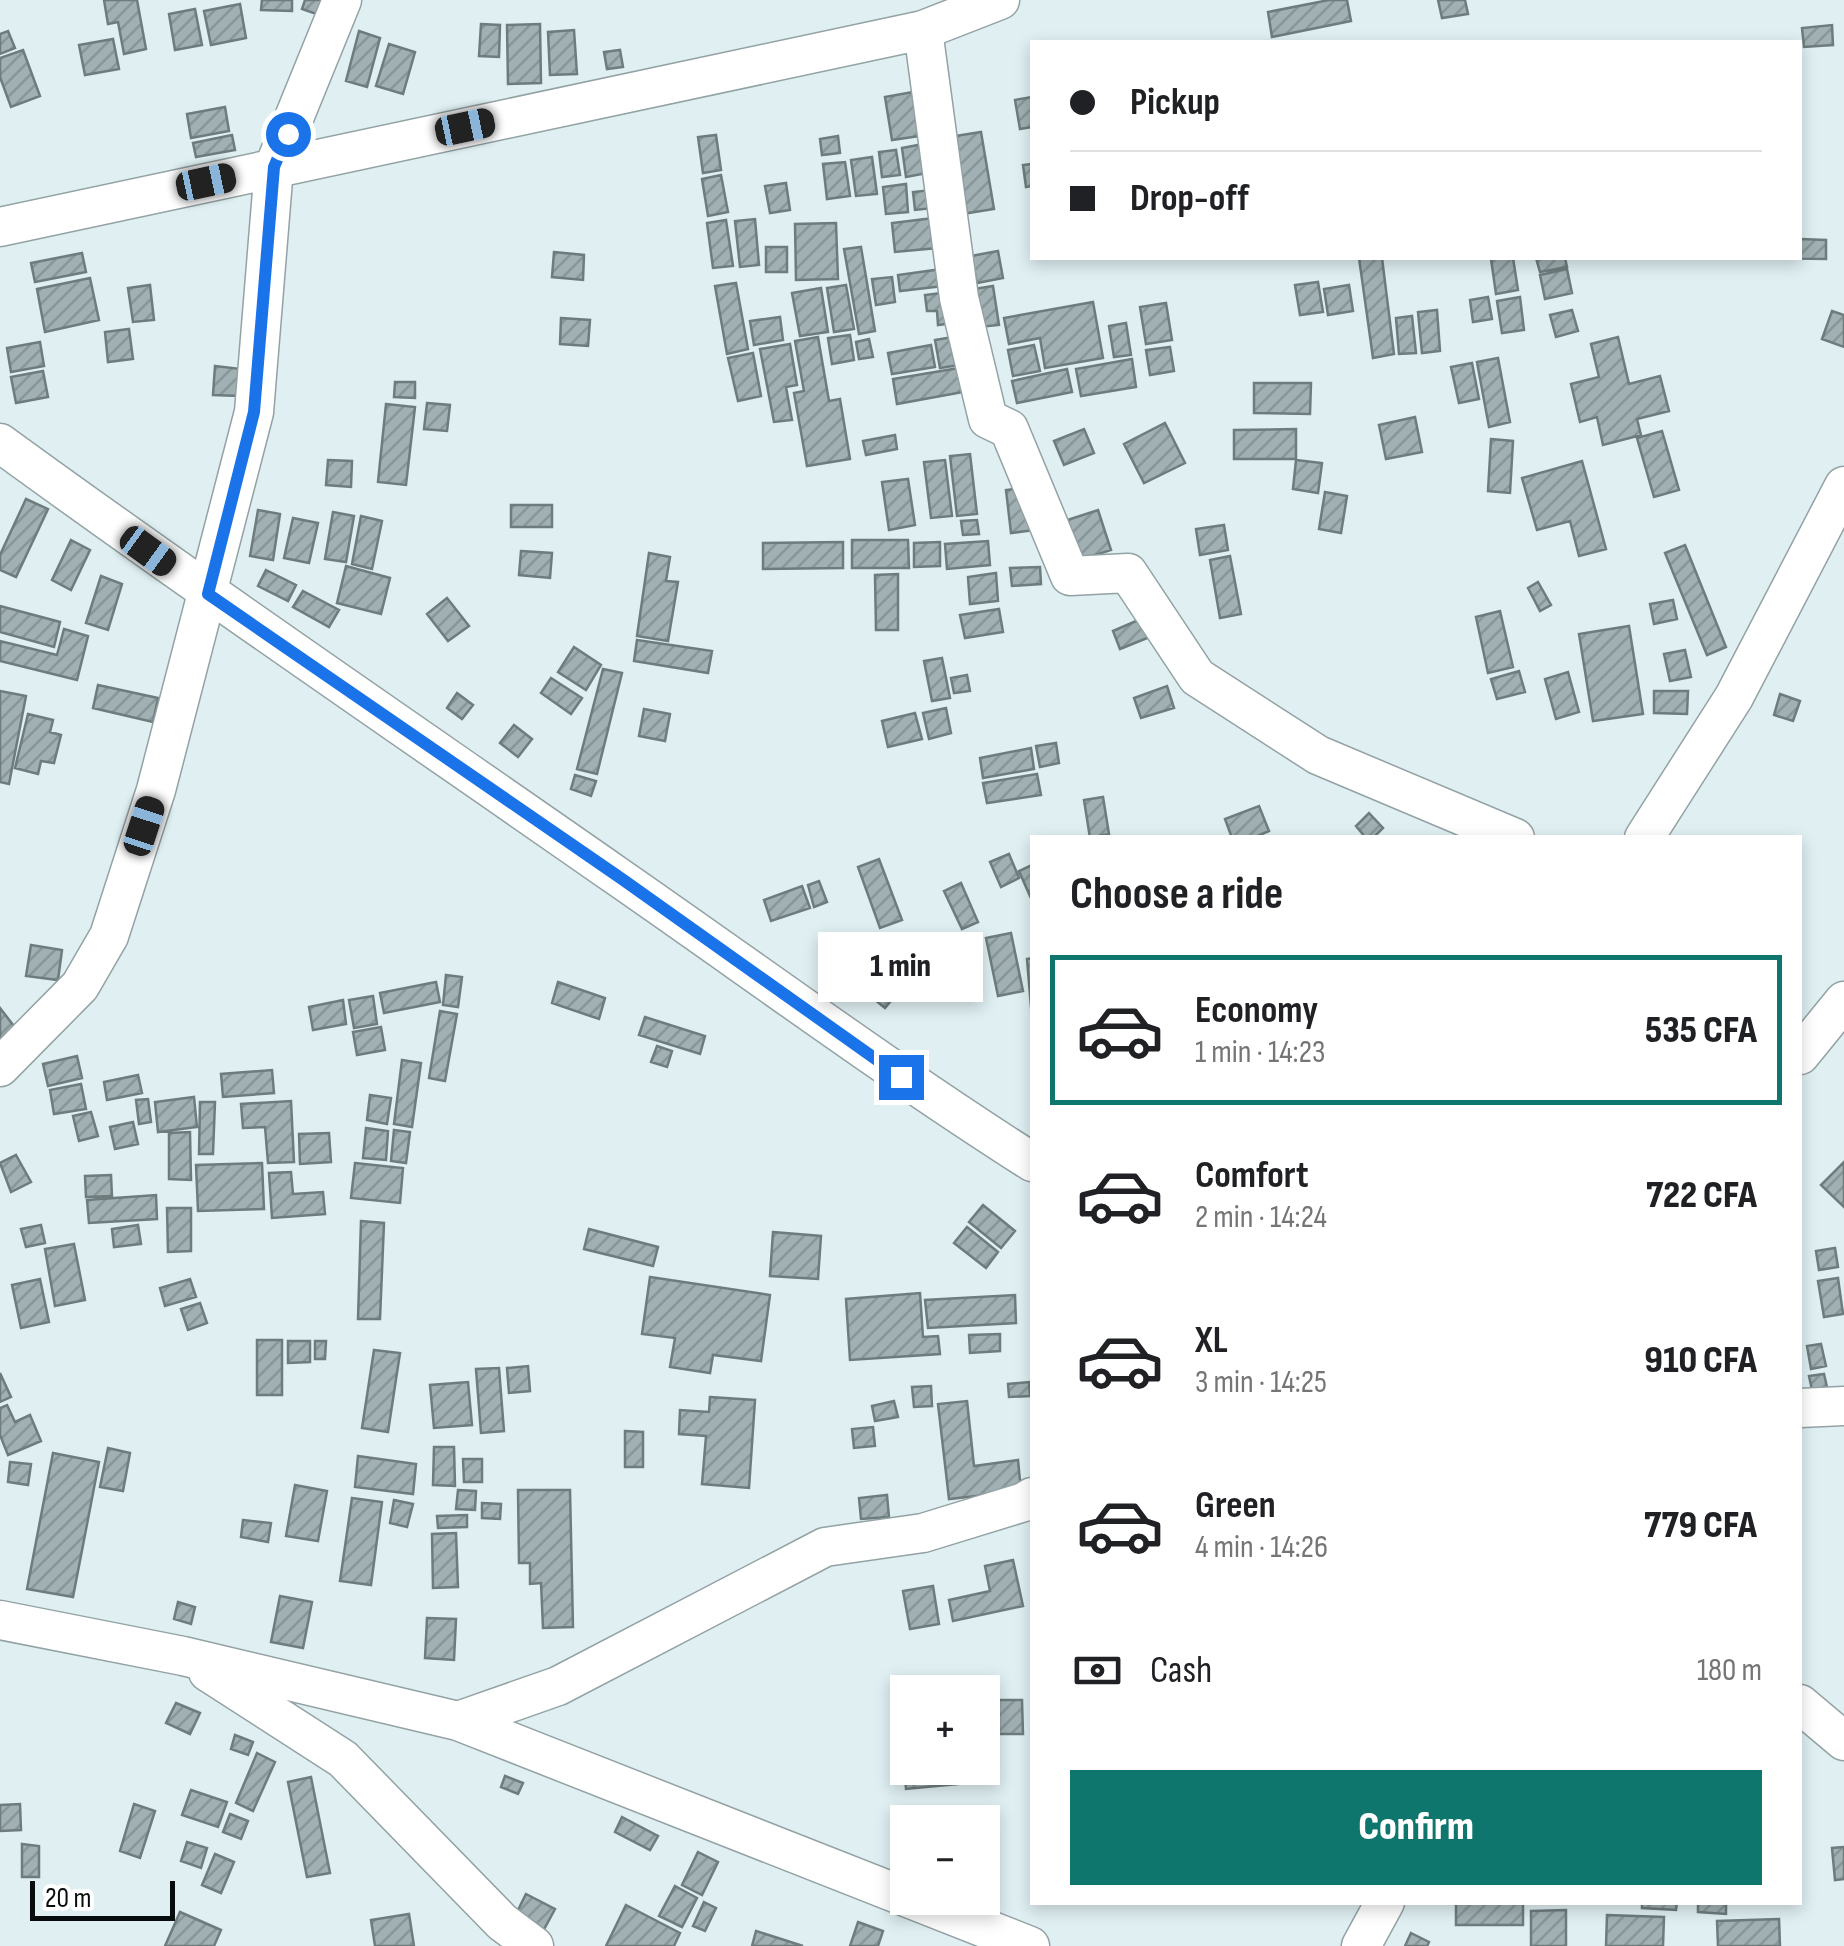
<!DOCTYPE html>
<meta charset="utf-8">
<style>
:root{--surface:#fff;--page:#f2f2f2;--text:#202124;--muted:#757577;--line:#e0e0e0;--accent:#0f766e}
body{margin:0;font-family:"Sofia Sans Condensed",sans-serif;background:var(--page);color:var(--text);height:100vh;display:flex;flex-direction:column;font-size:38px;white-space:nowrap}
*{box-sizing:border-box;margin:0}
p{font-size:32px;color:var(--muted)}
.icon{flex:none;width:55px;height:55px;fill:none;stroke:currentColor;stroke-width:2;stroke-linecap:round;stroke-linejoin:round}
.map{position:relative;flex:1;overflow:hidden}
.side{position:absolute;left:1030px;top:835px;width:772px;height:1070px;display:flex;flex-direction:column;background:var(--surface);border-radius:0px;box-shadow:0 5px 15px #0003}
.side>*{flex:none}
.top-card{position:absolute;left:1030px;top:40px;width:772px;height:220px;border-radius:0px;box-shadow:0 5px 15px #0003;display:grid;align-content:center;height:220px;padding:0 40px;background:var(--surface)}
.buttons{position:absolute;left:890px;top:1675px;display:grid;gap:20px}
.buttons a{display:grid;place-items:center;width:110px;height:110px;border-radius:0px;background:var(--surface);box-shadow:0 5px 15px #0003;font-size:50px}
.scale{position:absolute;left:30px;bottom:25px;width:145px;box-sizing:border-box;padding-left:10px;border:5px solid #070c0d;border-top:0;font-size:28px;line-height:35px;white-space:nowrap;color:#070c0d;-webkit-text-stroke:8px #fff;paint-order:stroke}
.end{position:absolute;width:45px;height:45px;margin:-22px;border:12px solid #1a73e8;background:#fff;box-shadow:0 0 0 5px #fff}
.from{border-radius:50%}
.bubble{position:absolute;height:70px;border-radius:0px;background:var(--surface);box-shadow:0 5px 15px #0003;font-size:32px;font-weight:800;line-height:70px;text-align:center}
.car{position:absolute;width:30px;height:60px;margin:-30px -15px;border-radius:12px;box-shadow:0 0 8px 2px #0007;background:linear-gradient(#222 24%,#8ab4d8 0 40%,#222 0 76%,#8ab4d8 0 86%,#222 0)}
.top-card b{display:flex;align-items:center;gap:35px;height:95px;font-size:38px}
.top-card b+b{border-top:2px solid var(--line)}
.top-card i{width:25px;height:25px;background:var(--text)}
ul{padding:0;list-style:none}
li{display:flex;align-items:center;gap:30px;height:150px;margin:0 20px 15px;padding:0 20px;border:5px solid transparent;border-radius:0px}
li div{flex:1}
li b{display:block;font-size:38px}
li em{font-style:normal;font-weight:800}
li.selected{border-color:var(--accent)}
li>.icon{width:90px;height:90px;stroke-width:1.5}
h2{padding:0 40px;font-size:45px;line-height:120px}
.pay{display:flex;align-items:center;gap:25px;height:110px;padding:0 40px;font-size:38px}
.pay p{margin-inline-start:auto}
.primary-button{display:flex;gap:20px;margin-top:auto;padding:20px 40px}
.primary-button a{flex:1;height:115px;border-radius:0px;background:var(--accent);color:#fff;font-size:40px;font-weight:800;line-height:115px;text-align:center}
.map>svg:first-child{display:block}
.building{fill:url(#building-hatch);stroke:#6e7c7e;stroke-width:2.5}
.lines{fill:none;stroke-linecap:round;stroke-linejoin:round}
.minor-casing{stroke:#93a2a4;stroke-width:41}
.minor{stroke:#fff;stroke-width:38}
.route{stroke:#1a73e8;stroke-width:12}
</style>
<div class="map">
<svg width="1844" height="1946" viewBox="0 0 1844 1946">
<defs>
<pattern id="building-hatch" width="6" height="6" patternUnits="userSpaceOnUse" patternTransform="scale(2.5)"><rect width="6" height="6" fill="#a1b0b3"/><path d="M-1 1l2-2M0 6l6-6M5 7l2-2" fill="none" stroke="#899699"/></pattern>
</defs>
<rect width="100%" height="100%" fill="#dfeff2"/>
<path class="building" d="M104,0h33l9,49 -22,5 -6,-32 -10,2z
M262,0h30v11l-31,-1z
M305,0h19l-5,15 -17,-6z
M1329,0h18l4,21 -79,16 -4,-25z
M1438,0h27l3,14 -26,4z
M240,4l6,34 -35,7 -7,-34z
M195,9l7,36 -27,5 -6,-36z
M481,24l19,1 -1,32 -20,-1z
M540,24l1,59 -33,1 -1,-59z
M1832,25l1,20 -29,2 -2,-19z
M574,30l3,44 -27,1 -2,-43z
M8,31l7,17 -15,6v-20z
M359,31l21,7 -13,49 -21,-6z
M113,39l6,30 -34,6 -6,-30z
M389,44l26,8 -12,42 -27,-8z
M23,50l17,46 -29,11 -11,-30v-19z
M620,50l3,17 -16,2 -3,-17z
M913,92l7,44 -28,4 -7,-43z
M1032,97v30l-12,2 -5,-29z
M225,107l4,24 -38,7 -4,-24z
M981,132l13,77 -32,5 -13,-77z
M232,135l3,15 -39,7 -3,-14z
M716,135l5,35 -18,3 -5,-36z
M838,136l2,17 -18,2 -2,-16z
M923,144l4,29 -21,4 -4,-29z
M896,150l4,25 -18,2 -3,-25z
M872,157l5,37 -21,2 -5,-36z
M845,162l5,34 -23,3 -4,-35z
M1032,164v22l-6,1 -3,-22z
M721,175l7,37 -20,4 -6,-37z
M786,183l4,27 -20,3 -5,-27z
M906,184l2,28 -22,2 -3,-27z
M931,190l3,18 -19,2 -2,-18z
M934,218l3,30 -42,4 -3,-29z
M755,219l4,46 -19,2 -5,-46z
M726,220l7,46 -20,2 -6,-45z
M836,223l2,56 -42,1 -1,-56z
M1800,239l26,1v19l-65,-1h39z
M766,247h21v25h-21z
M861,247l14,84 -16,3 -15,-85z
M998,251l5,27 -26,5 -6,-27z
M554,252l30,3 -1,25 -31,-3z
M82,253l4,19 -51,10 -4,-19z
M1359,258h23l12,96 -21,4z
M1513,258l5,32 -22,4 -5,-35z
M1536,258h29l2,9 -27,5z
M942,269l2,17 -44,5 -2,-16z
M1567,269l5,24 -27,6 -5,-24z
M892,277l3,25 -19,3 -4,-26z
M90,278l9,42 -54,12 -8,-43z
M1318,282l5,30 -23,3 -5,-30z
M736,283l12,66 -21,5 -12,-68z
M150,285l4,35 -21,2 -5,-34z
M846,285l8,44 -20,3 -7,-44z
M1349,285l4,26 -25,4 -4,-26z
M993,286l6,39 -20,2 -5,-38z
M821,288l7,44 -28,4 -8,-43z
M950,292l4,31 -16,2 -1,-14h-10l-2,-16z
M1488,297l4,22 -19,3 -3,-22z
M1520,297l4,33 -22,3 -5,-32z
M1093,302l10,56 -58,10 -5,-30 -31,6 -5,-26z
M1166,303l6,37 -26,4 -6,-37z
M1437,310l3,41 -18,2 -4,-41z
M1572,310l6,21 -22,6 -6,-22z
M1832,311l12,4v32l-22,-8z
M1412,316l4,37 -17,1 -3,-36z
M780,317l3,23 -29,5 -4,-24z
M561,318l29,2 -2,26 -28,-2z
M1126,323l5,32 -17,2 -5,-31z
M129,329l4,30 -25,3 -3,-30z
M850,335l4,25 -22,4 -4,-26z
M818,337l11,64 11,-2 10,60 -43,7 -13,-73 10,-2 -9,-50z
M953,337l6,28 -19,3 -5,-28z
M1618,337l11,47 31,-8 9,35 -32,8 4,16 -38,10 -6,-28 -17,5 -9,-38 28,-7 -8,-33z
M869,339l4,18 -14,2 -3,-17z
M40,342l4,24 -33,6 -4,-24z
M790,344l7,41 -11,2 6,33 -18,2 -14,-73z
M931,345l4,22 -43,7 -4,-21z
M1034,345l6,26 -27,5 -5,-26z
M1170,347l4,24 -24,4 -4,-25z
M753,353l8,43 -23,5 -10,-43z
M1498,358l12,64 -21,5 -12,-65z
M1132,359l4,28 -55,9 -5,-27z
M1472,363l7,36 -20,4 -8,-36z
M215,366l26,3 -2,27 -26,-1z
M959,368l4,24 -66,12 -4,-25z
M1067,369l5,23 -55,11 -5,-22z
M43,371l5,26 -32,6 -5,-26z
M395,382h20v16l-21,-1z
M1254,383h57l-1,31 -56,-1z
M427,403l23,2 -3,26 -23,-2z
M386,404l29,3 -9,78 -28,-3z
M1415,417l7,35 -36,7 -7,-34z
M1165,423l20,40 -41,20 -20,-39z
M1084,429l10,24 -30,12 -10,-24z
M1296,429v30h-62v-29z
M1662,431l17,59 -25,7 -17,-59z
M895,435l2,14 -31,6 -3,-14z
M1491,439l22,2 -3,52 -22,-2z
M970,454l7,60 -20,2 -7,-60z
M328,460l24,1 -1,26 -25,-2z
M945,460l7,56 -21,2 -7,-56z
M1296,460l26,3 -4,30 -25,-4z
M1582,461l24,88 -27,7 -9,-35 -33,9 -15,-52z
M908,479l7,46 -26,5 -7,-48z
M1030,487l5,43 -24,3 -5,-43z
M1325,492l22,4 -6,37 -22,-4z
M26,499l22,10 -32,68 -16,-7v-15z
M511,505h41v22h-41z
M258,510l22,4 -7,46 -23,-4z
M1098,510l13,40 -40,13 -13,-40z
M333,512l21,4 -8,46 -21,-3z
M361,516l21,5 -10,48 -20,-5z
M293,518l25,5 -9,40 -25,-5z
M977,520l2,14 -16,1 -2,-14z
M1224,525l4,25 -28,5 -4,-26z
M71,540l19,10 -19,40 -19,-10z
M852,540h56l1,28h-57z
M988,541l2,24 -43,4 -2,-25z
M843,542v26l-80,1v-26z
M940,542v24l-26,1v-24z
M1685,545l41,102 -19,8 -42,-102z
M521,551l31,2 -2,25 -31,-3z
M649,553l21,4 -4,24 12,1 -10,59 -31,-5z
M1230,556l11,58 -21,4 -10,-58z
M346,566l44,12 -9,36 -44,-11z
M1040,567l1,17 -29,2 -2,-18z
M266,570l30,15 -8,16 -30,-15z
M996,573l2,28 -28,3 -2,-27z
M898,574v56h-22l-1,-55z
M101,576l21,8 -14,46 -22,-7z
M1538,582l13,23 -11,6 -12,-23z
M303,591l36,19 -10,17 -36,-20z
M447,598l22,28 -21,15 -21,-27z
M1673,600l4,19 -23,5 -4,-20z
M0,606l60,16 -6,25 -54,-15z
M999,609l4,23 -38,6 -5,-23z
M1500,611l13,56 -25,6 -12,-56z
M1150,615l7,19 -37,15 -7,-18z
M1629,626l14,88 -50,7 -14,-87z
M64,629l24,7 -11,44 -77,-19v-20l57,14z
M637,640l75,11 -4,22 -74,-12z
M574,647l27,18 -15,25 -28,-18z
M1685,650l6,27 -21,4 -6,-27z
M942,658l8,40 -18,3 -8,-40z
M603,669l19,4 -25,101 -20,-5z
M1519,671l6,21 -28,7 -6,-20z
M1568,672l11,40 -23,7 -11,-40z
M967,675l3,16 -16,2 -3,-15z
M551,678l31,20 -11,16 -30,-21z
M98,685l60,13 -5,24 -60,-14z
M1167,686l7,22 -33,10 -7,-20z
M0,691l26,5 -17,88 -9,-2z
M1654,691h34l-1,23 -33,-1z
M457,693l16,12 -11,14 -15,-11z
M1780,694l20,7 -7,20 -19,-6z
M946,708l5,25 -22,6 -6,-26z
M644,709l26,5 -5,27 -26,-5z
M915,713l7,26 -34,8 -6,-26z
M28,714l25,6 -3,12 11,3 -7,28 -13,-2 -3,13 -23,-6z
M514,725l18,14 -14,18 -18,-14z
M1056,743l3,20 -19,4 -4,-21z
M1031,748l3,21 -51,9 -3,-20z
M1037,774l4,21 -54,8 -4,-20z
M575,775l21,6 -5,15 -20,-7z
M1103,797l6,37 -19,4 -6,-38z
M1259,806l10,25 -16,7h-21l-7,-19z
M1369,813l14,15 -10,10h-7l-10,-12z
M1009,854l10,24 -18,9 -11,-25z
M879,859l23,61 -22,8 -22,-61z
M1032,865v29l-2,2 -11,-25z
M819,881l8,21 -13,5 -6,-22z
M961,883l17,39 -16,7 -18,-38z
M802,886l8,22 -39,13 -7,-21z
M1011,933l12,58 -25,5 -12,-58z
M31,945l31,5 -4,30 -32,-4z
M1032,958v48l-1,1 -4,-48z
M878,970l23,19 -16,19 -22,-18z
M446,975l16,2 -4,30 -15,-2z
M436,982l4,20 -56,11 -4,-20z
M558,982l47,16 -6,21 -47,-16z
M373,996l4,28 -23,4 -5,-28z
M343,1000l3,24 -33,6 -4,-23z
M0,1008l17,22 -17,13z
M440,1011l17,3 -12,67 -16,-3z
M645,1017l60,19 -5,18 -61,-19z
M381,1027l4,23 -28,5 -4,-23z
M657,1046l15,5 -5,16 -16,-5z
M77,1056l5,22 -34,8 -5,-22z
M402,1060l19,3 -9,64 -18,-3z
M272,1070l2,23 -51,4 -2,-23z
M138,1075l4,18 -35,7 -3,-18z
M81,1084l5,25 -32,5 -4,-24z
M370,1095l21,3 -4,26 -20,-4z
M194,1097l3,30 -39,5 -3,-30z
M148,1099l3,23 -12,2 -3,-24z
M291,1101l3,61 -26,1 -3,-36 -22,1 -2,-24z
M200,1102h15l-2,52h-14z
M91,1112l7,24 -19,5 -6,-25z
M133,1122l5,22 -23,5 -5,-22z
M366,1128l22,3 -2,29 -23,-2z
M394,1130l16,2 -4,31 -15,-2z
M190,1132l1,48 -22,-1v-46z
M329,1133l2,29 -31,2 -1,-30z
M16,1155l15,27 -20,10 -11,-29z
M1844,1162v45l-23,-22z
M262,1163l2,46 -66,2 -2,-46z
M355,1163l48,5 -3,35 -49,-5z
M291,1172l2,22 30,-2 2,22 -53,4 -3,-45z
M111,1175l1,21 -26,1 -1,-21z
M156,1195l1,24 -68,4 -2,-23z
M983,1205l32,26 -14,17 -32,-26z
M167,1208h24v43l-23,1z
M361,1221l23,2 -4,96h-22z
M41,1225l4,18 -19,4 -5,-18z
M138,1225l3,19 -27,3 -2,-18z
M967,1227l31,25 -12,16 -32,-25z
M589,1229l69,18 -5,19 -69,-17z
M773,1232l48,4 -3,43 -48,-3z
M74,1244l11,56 -30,6 -10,-57z
M1835,1248l3,19 -19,3 -3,-19z
M650,1277l120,18 -9,66 -48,-6 -3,18 -40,-6 5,-29 -33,-4z
M1838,1278l5,36 -19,3 -6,-36z
M40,1279l9,43 -28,6 -9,-43z
M190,1279l6,18 -31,9 -5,-18z
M920,1293l3,44 15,-1 2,18 -90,6 -4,-61z
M1015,1295l1,28 -88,5 -3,-28z
M200,1303l7,20 -19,7 -7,-21z
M1000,1334v17l-30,2 -1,-18z
M257,1340h25v55h-25z
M288,1341h22v21l-22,1z
M315,1341h11l-1,18h-10z
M1821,1344l5,22 -15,3 -4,-23z
M374,1350l26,3 -12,79 -26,-4z
M528,1366l2,25 -21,2 -2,-25z
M499,1368l5,63 -23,2 -5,-64z
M0,1373l11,24 -11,5z
M1824,1374l3,13 -15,3 -3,-14z
M468,1382l4,43 -38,3 -4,-43z
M1029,1382l1,14 -21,1 -1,-13z
M931,1386l1,20 -18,1 -2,-20z
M710,1397l45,3 -6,88 -47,-4 4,-48 -27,-2 1,-24 29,2z
M894,1401l4,16 -23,4 -3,-15z
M967,1401l7,65 44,-6 3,31 -72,8 -11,-95z
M7,1405l8,17 15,-7 11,26 -33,14 -8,-20v-27z
M873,1427l2,19 -21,2 -2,-19z
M625,1431l18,1v35h-18z
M434,1447h20l1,39 -22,-1z
M108,1448l22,5 -7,38 -23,-4z
M53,1453l46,9 -26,135 -46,-8z
M358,1456l58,8 -3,30 -58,-7z
M463,1459h19v23h-18z
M10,1462l21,2 -3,21 -20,-3z
M295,1485l32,6 -9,50 -32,-5z
M458,1490l18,1 -1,19 -19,-1z
M518,1490h52l3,137 -30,1 -2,-45 -11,1v-21h-11z
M887,1495l2,22 -28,2 -2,-21z
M352,1498l30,4 -11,83 -31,-4z
M394,1500l19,4 -6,23 -17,-4z
M482,1503l19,1 -1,15 -18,-1z
M467,1515v12l-29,1 -1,-12z
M243,1520l28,3 -3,19 -27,-5z
M456,1533l2,54 -25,1 -1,-54z
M1013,1560l10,46 -70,15 -4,-21 41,-9 -5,-25z
M933,1586l6,38 -29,5 -7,-38z
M280,1596l32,6 -9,46 -32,-6z
M178,1602l17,5 -4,17 -17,-5z
M427,1618l29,1 -2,41 -29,-2z
M999,1700h23l1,34h-24z
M176,1703l24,10 -10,21 -24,-11z
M900,1709h8v59h48l1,16 -51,5z
M235,1735l18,7 -5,13 -17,-6z
M257,1753l18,9 -22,49 -17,-8z
M505,1776l18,7 -5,11 -17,-7z
M311,1777l19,96 -23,4 -19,-95z
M191,1790l36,12 -9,25 -36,-12z
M20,1804l1,26 -21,1v-26z
M134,1804l21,7 -15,47 -20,-7z
M230,1814l18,7 -7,18 -18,-7z
M622,1817l36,19 -8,14 -35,-18z
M187,1842l20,6 -6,20 -20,-7z
M22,1844l17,2v31h-17z
M1844,1847v32l-9,1 -3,-32z
M698,1852l20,10 -16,33 -20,-10z
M215,1854l19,8 -13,31 -19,-8z
M675,1886l22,12 -15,29 -23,-11z
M526,1894l29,15 -13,24 -28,-15z
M704,1902l12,6 -11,23 -12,-5z
M1456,1902h67v23h-67z
M1642,1902h35l-1,8 -34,-2z
M1698,1902h28v12l-28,-2z
M626,1905l54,28 -6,13h-68z
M1566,1910v36h-35v-35z
M180,1912l41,18 -7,16h-49z
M409,1914l5,32h-39l-4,-26z
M1607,1915l57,2 -1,29h-57z
M1779,1919l1,27h-62l-1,-25z
M858,1922l25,9 -5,15h-28z
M756,1931l47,15h-51z
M1411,1933l18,9 -2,4h-22z"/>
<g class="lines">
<g class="minor-casing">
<path id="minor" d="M923,30l36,268 29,121 21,10 61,147 58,-3 69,104 121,78 197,83
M0,227l923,-197 77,-30
M0,443c202,147 409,288 614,431 140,97 275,197 418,288
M1644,838l90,-141 110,-211
M1800,1055l44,-54
M0,1067l80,-81 29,-50 47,-146 98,-378 20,-245 68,-167
M1800,1408l44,-2
M0,1620l183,36 275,65 100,-35 267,-139 98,-14 101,-31 8,-5
M208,1672l135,87 159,163 32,24
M1800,1704l44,37
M458,1721l572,225
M1361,1946l24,-44"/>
</g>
<use href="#minor" class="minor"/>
</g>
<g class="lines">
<path class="route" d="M288,134l-14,33 -20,245 -46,182 414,285 279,198"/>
</g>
</svg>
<div class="buttons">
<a>+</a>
<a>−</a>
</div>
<div class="scale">20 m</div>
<i class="end from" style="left:288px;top:134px"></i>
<i class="end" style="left:901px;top:1077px"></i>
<div class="bubble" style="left:818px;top:932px;width:165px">1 min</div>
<i class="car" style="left:465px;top:127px;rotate:78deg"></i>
<i class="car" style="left:206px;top:182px;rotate:78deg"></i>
<i class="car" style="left:148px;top:551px;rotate:126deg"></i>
<i class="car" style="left:144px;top:826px;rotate:18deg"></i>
<div class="top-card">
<b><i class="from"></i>Pickup</b>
<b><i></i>Drop-off</b>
</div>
<section class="side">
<h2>Choose a ride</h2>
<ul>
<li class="selected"><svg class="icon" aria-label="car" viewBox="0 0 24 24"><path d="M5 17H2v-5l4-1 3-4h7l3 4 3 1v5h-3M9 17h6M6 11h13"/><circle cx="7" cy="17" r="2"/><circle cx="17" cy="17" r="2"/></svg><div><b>Economy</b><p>1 min · 14:23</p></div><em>535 CFA</em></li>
<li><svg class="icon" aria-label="car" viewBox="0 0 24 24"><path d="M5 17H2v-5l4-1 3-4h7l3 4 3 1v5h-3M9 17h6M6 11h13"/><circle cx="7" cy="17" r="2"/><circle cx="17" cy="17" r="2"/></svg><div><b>Comfort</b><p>2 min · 14:24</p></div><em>722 CFA</em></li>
<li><svg class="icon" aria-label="car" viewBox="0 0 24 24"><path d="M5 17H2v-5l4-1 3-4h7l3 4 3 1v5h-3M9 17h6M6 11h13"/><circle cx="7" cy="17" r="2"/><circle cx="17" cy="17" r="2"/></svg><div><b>XL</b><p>3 min · 14:25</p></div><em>910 CFA</em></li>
<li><svg class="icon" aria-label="car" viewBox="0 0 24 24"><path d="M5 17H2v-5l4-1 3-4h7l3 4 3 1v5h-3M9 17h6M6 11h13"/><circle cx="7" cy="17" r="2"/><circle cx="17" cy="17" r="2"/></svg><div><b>Green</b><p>4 min · 14:26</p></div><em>779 CFA</em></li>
</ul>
<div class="pay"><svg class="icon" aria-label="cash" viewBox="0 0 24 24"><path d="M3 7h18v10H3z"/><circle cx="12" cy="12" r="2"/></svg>Cash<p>180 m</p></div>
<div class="primary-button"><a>Confirm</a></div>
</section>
</div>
